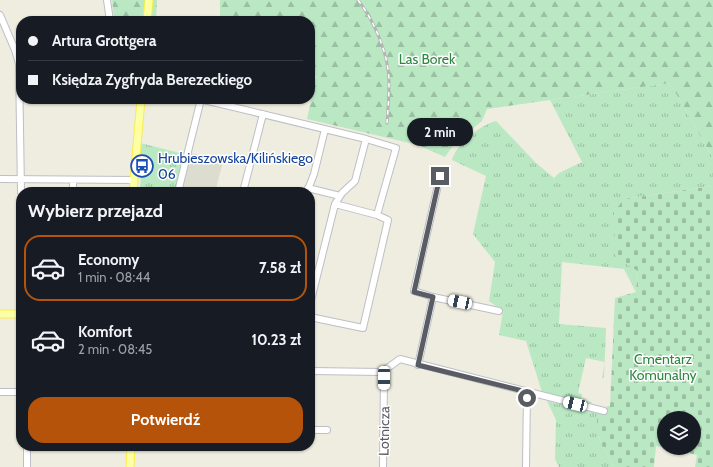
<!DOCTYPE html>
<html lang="pl">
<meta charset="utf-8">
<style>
:root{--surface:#171b24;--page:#242831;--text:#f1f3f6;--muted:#9ea1a6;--line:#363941;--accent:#b45309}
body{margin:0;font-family:Cabin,sans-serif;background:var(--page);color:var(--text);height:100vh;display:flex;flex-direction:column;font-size:15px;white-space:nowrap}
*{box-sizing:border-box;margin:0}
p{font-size:13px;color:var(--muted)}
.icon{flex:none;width:22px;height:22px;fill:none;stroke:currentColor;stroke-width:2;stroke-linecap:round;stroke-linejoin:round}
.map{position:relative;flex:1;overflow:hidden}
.side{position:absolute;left:16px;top:187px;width:299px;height:264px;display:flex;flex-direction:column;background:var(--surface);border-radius:16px;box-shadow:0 1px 3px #0004}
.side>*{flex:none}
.guide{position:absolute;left:16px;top:16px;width:299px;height:88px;border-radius:16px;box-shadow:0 1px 3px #0004;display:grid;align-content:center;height:88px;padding:0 12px;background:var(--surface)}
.fabs{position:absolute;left:657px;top:411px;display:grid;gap:8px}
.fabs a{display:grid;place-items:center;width:44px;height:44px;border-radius:50%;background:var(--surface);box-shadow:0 1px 3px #0004;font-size:20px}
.end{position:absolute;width:18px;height:18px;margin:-9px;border:5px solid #595c63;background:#fff;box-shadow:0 0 0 2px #fff}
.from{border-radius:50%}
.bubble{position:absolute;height:28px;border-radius:14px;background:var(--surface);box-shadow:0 1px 3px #0004;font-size:13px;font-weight:700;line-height:28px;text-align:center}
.car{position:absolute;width:12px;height:24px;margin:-12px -6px;border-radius:5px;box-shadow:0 0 3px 1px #0007;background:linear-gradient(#fff 24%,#345 0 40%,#fff 0 76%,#345 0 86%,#fff 0)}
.guide b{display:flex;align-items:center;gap:14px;height:38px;font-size:15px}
.guide b+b{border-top:1px solid var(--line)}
.guide i{width:10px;height:10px;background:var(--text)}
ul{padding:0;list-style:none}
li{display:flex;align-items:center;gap:12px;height:66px;margin:0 8px 6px;padding:0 4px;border:2px solid transparent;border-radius:16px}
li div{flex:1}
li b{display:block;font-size:15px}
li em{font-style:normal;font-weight:700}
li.selected{border-color:var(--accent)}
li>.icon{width:36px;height:36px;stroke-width:1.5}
h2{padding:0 12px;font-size:18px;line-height:48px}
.action{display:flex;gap:8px;margin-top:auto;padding:8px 12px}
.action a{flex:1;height:46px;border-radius:16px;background:var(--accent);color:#fff;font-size:16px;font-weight:700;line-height:46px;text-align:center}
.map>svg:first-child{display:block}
.education{fill:#ddddcf}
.grass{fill:url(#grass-tufts)}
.forest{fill:url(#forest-firs)}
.cemetery{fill:url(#cemetery-stones)}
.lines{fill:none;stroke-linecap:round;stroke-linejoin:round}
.minor-casing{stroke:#bebfc6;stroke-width:8}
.major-casing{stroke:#fcec4b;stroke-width:9}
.minor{stroke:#fff;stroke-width:6}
.major{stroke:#fdffa4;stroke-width:7}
.rail-casing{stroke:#b5b5b6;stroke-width:3}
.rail{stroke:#fff;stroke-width:1.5;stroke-dasharray:4.5;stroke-linecap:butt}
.route{stroke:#595c63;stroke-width:5}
.labels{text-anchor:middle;stroke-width:3;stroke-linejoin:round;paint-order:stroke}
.park-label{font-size:14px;fill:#2e8642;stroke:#fff}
.transit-label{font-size:14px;fill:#164399;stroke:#fff;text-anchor:start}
.street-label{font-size:14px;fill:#595c63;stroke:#fff}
</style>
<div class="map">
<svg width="713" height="467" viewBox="0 0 713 467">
<defs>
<pattern id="grass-tufts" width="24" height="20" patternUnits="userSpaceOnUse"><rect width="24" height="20" fill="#bae8c3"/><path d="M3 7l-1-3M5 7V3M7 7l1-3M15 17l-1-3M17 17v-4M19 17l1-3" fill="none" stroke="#9abfa2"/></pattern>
<pattern id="forest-firs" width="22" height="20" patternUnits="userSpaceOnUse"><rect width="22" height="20" fill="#bae8c3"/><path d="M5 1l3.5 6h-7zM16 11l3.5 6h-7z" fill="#9abfa2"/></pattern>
<pattern id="cemetery-stones" width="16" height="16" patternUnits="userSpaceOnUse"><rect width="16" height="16" fill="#bae8c3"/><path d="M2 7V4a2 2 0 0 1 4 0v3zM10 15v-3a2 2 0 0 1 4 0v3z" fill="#9abfa2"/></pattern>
</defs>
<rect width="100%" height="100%" fill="#eeede0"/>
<path class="education" d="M184,151l39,11 -8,30h-71l1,-16 39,-22z"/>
<path class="grass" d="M670,83l43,75v28l-89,13 14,72 -2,21 -12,-23 -62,-7 -3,62 47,4 -2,50h-2l3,-16 -19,-4 -8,35 4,1 -1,6 11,2 -1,2 -49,-12 -16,-51 -27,-6 4,-24 -14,-10 6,-39 -22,-28 13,-58 -34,-16c5,-17 27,-34 44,-39l40,42 18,15 5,-5 23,-11 -32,-62z
M140,143l44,11 -9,38h-23l-12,-3 2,-26 -2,-10z
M547,401l50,12v21l17,33h-55l-4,-8 1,-39z"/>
<path class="forest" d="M112,0h45l-1,21h-22l-20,-3z
M220,0h493v158l-43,-75 -183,26 -5,12 -28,23 -9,13 -27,-12 -111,-26 9,-43 -6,-2v-53h-90z"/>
<path class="cemetery" d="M713,186v281h-18l2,-12 -32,-7h29v-30h-30v30l-8,-2 -2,21h-40l-17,-33v-21l8,2 2,-9h3l5,-108 21,-6 2,-21 -22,-13 -3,-45 11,-14z"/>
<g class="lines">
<g class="minor-casing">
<path id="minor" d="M107,0l3,21
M0,15l15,35 4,14 2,128
M200,99l166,40 30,9 -19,67
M0,179l134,1
M73,180v12
M308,188l32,8
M178,192l23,-93
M243,192l20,-78
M307,192l7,-18 11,-45
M433,297l66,14
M310,304l25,-100 7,-11 13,-12 11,-42
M310,317l53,11 25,-108 -11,-5 -42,-11
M418,365l15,-68 -19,-6 26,-115
M310,371l72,1
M382,372l18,-13 204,52
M382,372l2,6 -1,89
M0,392h21
M310,430h17
M27,446v21
M526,467l1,-75"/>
</g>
<g class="major-casing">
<path id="major" d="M147,21l2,-21
M133,192l8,-93
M0,314h21
M130,467l1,-21"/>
</g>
<use href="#minor" class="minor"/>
<use href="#major" class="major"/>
<g class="rail-casing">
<path id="rail" d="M358,0c17,22 31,55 31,83 0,13 -1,27 -2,40"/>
</g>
<use href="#rail" class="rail"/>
</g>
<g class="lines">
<path class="route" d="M440,176l-26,116 19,5 -15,68 109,27v6"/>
</g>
<defs>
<g id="bus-ring" transform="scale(1.15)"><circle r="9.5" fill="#fff" stroke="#1a4fb4" stroke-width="1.5"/><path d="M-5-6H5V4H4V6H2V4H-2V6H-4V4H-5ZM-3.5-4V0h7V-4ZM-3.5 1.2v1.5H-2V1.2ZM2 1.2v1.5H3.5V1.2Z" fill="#1a4fb4"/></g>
</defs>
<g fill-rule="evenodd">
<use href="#bus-ring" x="142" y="166"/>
</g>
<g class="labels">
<g class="park-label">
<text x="427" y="64">Las Borek</text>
<text x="663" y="364">Cmentarz<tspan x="663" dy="16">Komunalny</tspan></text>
</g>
<g class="transit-label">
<text x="158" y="163">Hrubieszowska/Kilińskiego<tspan x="158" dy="16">06</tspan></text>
</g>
<g class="street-label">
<text transform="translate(384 431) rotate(-89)" y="5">Lotnicza</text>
</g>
</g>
</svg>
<div class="fabs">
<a><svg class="icon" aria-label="layers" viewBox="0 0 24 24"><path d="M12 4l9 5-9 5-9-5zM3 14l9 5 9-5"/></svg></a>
</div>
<i class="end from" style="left:527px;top:398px"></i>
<i class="end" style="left:440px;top:176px"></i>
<div class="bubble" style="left:407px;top:118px;width:66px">2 min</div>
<i class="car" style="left:460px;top:302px;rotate:282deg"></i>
<i class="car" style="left:384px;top:378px;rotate:180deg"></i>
<i class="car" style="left:575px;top:404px;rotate:284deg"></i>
<div class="guide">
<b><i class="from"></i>Artura Grottgera</b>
<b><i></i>Księdza Zygfryda Berezeckiego</b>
</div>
<section class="side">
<h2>Wybierz przejazd</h2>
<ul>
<li class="selected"><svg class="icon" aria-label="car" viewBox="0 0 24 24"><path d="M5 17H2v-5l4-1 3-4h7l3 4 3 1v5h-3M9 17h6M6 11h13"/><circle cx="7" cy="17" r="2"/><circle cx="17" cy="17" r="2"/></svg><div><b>Economy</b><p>1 min · 08:44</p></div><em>7.58 zł</em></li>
<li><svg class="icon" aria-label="car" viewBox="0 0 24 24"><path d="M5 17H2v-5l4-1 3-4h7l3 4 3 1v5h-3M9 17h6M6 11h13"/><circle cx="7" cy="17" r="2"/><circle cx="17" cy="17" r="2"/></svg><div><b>Komfort</b><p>2 min · 08:45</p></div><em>10.23 zł</em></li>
</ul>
<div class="action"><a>Potwierdź</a></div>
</section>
</div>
